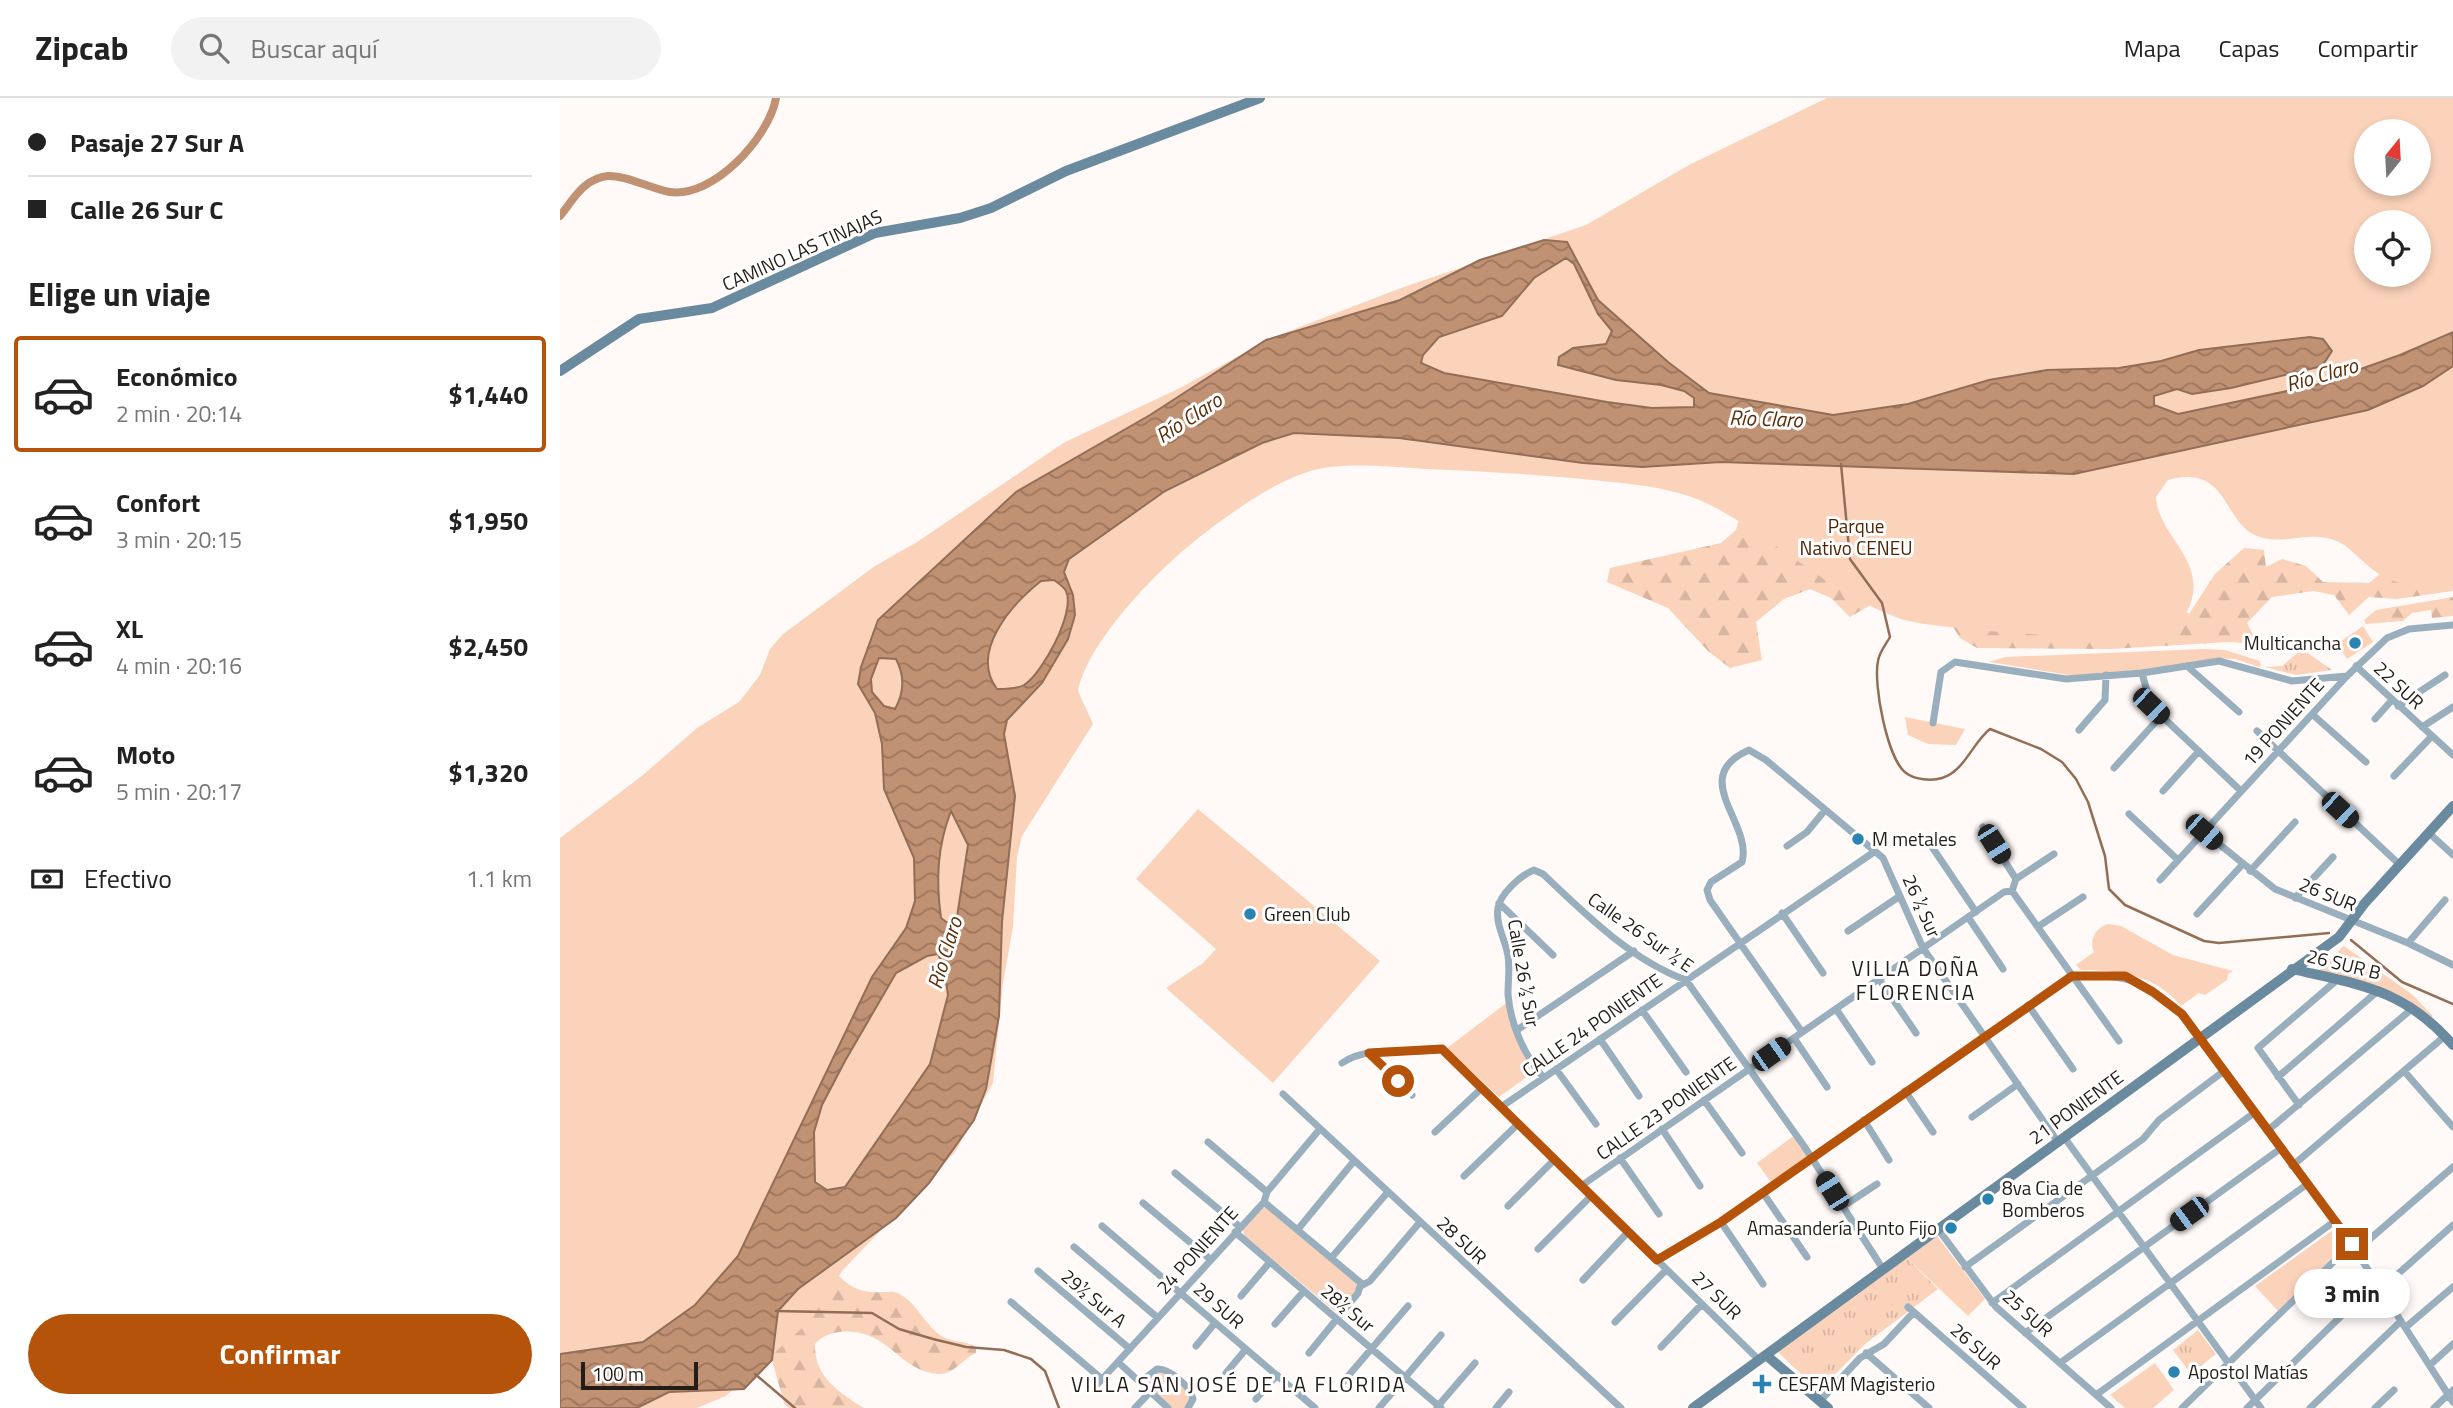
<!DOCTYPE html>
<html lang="es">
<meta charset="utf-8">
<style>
:root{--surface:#fff;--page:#f2f2f2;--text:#222;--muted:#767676;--line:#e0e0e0;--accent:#b45309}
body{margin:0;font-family:"Titillium Web",sans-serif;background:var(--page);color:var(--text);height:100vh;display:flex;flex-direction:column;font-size:26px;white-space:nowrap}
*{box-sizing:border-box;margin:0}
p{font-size:23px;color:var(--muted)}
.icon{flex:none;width:38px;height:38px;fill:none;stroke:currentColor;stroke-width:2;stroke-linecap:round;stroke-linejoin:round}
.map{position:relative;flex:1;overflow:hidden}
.sheet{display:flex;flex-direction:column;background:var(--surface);width:560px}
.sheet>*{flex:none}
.hud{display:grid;align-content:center;height:154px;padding:0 28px;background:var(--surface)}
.needle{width:46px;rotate:18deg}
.fabs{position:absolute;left:1794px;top:21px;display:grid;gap:14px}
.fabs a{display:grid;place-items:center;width:77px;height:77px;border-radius:50%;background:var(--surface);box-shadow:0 4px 10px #0003;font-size:35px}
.scale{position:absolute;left:21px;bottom:18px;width:117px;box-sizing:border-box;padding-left:7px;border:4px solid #241c17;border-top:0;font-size:19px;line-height:24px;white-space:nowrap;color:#241c17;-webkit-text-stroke:5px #fff;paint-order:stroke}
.end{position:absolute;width:32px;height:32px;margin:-16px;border:9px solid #b45309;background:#fff;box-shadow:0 0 0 4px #fff}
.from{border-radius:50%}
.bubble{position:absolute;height:49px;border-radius:24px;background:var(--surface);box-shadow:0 4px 10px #0003;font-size:23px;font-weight:700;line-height:49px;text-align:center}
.car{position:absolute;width:21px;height:42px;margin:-21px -10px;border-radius:9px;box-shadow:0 0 5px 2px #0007;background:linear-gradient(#222 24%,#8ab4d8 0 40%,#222 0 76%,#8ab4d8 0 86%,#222 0)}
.hud b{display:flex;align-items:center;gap:24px;height:66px;font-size:26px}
.hud b+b{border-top:2px solid var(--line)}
.hud i{width:18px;height:18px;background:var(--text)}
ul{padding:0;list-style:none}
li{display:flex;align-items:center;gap:21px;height:116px;margin:0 14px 10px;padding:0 14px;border:4px solid transparent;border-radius:7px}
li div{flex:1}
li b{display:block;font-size:26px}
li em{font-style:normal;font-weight:700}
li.on{border-color:var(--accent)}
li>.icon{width:63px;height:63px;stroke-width:1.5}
h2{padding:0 28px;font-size:32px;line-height:84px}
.pay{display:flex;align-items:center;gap:18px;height:77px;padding:0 28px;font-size:26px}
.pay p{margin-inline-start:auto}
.cta{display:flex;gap:14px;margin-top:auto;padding:14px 28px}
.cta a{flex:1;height:80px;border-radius:42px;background:var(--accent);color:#fff;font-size:28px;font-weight:700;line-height:80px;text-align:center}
header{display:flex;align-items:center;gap:42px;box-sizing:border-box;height:98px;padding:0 35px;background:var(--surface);border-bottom:2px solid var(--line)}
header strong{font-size:33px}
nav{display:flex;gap:38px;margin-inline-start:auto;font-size:24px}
.search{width:490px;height:63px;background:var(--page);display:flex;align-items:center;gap:18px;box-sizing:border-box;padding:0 24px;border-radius:38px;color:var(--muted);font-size:26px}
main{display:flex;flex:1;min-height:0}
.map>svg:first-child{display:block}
.grass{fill:url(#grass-tufts)}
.forest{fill:url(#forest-firs)}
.green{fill:#fbd3bb;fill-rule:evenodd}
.water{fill:url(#water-waves);stroke:#926e57;stroke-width:2;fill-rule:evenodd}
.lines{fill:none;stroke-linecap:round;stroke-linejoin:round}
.stream{stroke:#926e57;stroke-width:2.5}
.canal{stroke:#c19173;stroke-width:8}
.street{stroke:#99afbe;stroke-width:7}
.secondary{stroke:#698a9f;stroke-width:10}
.route{stroke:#b45309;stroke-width:9}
.poi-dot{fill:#2b83b2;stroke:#fff;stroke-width:2.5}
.labels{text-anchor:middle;stroke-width:6;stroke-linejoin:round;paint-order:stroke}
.street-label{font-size:19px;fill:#241c17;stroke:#fff}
.park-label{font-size:19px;fill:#4f2200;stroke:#fff}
.poi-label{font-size:19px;fill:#241c17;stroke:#fff;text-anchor:start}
.water-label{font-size:21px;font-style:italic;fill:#5b2d09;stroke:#fff}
.neighbourhood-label{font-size:21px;letter-spacing:2px;fill:#241c17;stroke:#fff}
</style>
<header>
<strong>Zipcab</strong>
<div class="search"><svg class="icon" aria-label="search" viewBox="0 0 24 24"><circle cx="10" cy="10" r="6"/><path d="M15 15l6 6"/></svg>Buscar aquí</div>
<nav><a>Mapa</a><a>Capas</a><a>Compartir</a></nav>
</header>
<main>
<section class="sheet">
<div class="hud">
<b><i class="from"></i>Pasaje 27 Sur A</b>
<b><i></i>Calle 26 Sur C</b>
</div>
<h2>Elige un viaje</h2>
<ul>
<li class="on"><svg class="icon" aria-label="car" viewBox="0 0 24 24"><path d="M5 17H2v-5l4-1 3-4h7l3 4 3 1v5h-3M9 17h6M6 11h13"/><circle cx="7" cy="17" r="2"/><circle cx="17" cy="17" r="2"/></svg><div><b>Económico</b><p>2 min · 20:14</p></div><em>$1,440</em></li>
<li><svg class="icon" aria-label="car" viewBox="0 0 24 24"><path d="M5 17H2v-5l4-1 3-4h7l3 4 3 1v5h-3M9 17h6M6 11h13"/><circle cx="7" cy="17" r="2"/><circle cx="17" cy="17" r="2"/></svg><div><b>Confort</b><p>3 min · 20:15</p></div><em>$1,950</em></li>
<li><svg class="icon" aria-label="car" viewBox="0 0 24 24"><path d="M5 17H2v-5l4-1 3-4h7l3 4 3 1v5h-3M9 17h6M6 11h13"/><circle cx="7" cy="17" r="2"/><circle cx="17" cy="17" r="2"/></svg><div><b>XL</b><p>4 min · 20:16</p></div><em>$2,450</em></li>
<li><svg class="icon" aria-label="car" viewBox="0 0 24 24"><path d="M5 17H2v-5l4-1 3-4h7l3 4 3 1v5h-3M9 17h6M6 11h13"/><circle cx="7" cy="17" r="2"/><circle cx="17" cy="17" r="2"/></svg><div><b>Moto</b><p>5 min · 20:17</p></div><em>$1,320</em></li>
</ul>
<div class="pay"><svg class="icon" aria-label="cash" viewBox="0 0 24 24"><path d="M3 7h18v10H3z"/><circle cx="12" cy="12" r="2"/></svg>Efectivo<p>1.1 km</p></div>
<div class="cta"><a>Confirmar</a></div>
</section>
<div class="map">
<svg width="1893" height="1310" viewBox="0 0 1893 1310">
<defs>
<pattern id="grass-tufts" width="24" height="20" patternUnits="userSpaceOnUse" patternTransform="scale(1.75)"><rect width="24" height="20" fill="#fbd3bb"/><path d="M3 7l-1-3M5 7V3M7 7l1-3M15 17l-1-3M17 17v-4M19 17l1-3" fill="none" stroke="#d7b5a0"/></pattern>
<pattern id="forest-firs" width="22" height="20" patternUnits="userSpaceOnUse" patternTransform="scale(1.75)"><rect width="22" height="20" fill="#fbd3bb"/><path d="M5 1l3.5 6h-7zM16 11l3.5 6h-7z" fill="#d7b5a0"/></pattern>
<pattern id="water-waves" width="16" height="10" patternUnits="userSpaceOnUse" patternTransform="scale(1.75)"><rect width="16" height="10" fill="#c19173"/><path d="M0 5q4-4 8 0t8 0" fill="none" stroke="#9d765d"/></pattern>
</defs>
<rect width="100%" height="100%" fill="#fffaf7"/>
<path class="grass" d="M1742,551l30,21 -36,5 -31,-8 17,-1z
M1347,1160l31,31 -73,55 -46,47 -42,-40z
M1638,1232l18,24 -25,20 -18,-24z"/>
<path class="forest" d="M1184,404l419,92 26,20 26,-40 29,-26 20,2 2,17 16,-8 24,7 17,16 46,1 23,-19 61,4v23l-56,8 -28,-2 -20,18 -15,-20 -21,-4 -41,6 -25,26 11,21 -29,-2 -118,7 -134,-1 -17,-10 -13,-21 -49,-28 -48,28 -19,-19 -21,-9 -26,10 -28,23 6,38 -32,8 -22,-17 -40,-43 -61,-26 3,-14 111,-25 15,-13z
M1893,499v19l-21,2 -1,-8 -19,3 -9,8 -37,3 -2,-4 12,-10z
M275,1173c12,16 28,23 47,21 6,0 12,-1 16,1 19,10 25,29 42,42 11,8 25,5 36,12v6c-14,6 -22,22 -38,21 -41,-3 -49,-47 -99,-42 -10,2 -17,4 -24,12 -1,33 24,48 49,64h-75l-5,-5 -12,-43 2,-21z"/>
<path class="green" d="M1267,0h626v485c-29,4 -58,5 -81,-14 -13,-10 -23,-24 -38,-29 -25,-9 -50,5 -74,-3 -39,-12 -29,-74 -92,-57l-12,17c2,42 60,67 28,120 -3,5 -10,13 -14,15 -25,13 -238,-2 -269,-13 -68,-24 -121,-76 -183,-110 -41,-23 -89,-25 -135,-30 -53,-5 -105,-8 -158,-10 -36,-2 -76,-7 -111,1 -40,10 -98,53 -129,79 -37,32 -97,94 -107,142l15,33 -71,112 -5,21 -4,70 -10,56 -10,100 -38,69 -112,118 -43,60 -74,66 -29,12h-137v-570l83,-63 54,-47 42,-26 21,-27 10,-26 13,-15 92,-68 42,-24 148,-100 113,-53 96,-52 127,-49 185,-63 103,-60zM1806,33h52v53h-52zM1806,124h52v53h-52z
M1803,528l10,16 -26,17 -10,-15z
M1644,551l21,1 35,11 1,4 -2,2 -24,-8 -18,-1 -82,14 -60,4 -86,-14 16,-5z
M1345,619l60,12 -9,16 -28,-1 -20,-9z
M638,711l182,152 -107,122 -107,-95 37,-25 13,-14 -80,-70z
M1548,826l13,2 52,29 60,16 -5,3 -1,6 -22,15 -6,-2 -18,13c-25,-31 -62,-36 -100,-36l-5,-5 18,-13c-5,-12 1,-24 14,-28z
M1784,848l69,49 20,21 -2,1 -34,-23 -78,-23 2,-5z
M949,903l22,73 -32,23 -52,-49z
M1235,1037l15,22 -37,28 -16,-22z
M709,1109l87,74 1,9 -16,20 -6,1 -91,-75 -1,-8 18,-20z
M1773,1132l12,16 -67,65 -23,-25z
M1377,1138l48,63 -17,17 -61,-58z
M1264,1240l16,13 -23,28 -16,-13z
M1595,1265l19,27 -21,18h-28l-15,-13z
M599,1272l30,23 1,8 -5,7h-14l-26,-24z"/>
<path class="water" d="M984,142l23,2 31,58 70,62 41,31 124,22 75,-11 81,-24 58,-10 72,-2 42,-7 38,-11 111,-13 13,2 9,12 -10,15 -91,22 -39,6 -15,-5 -23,7v9l24,9 138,-29 84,-30 53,-23v34l-30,20 -55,24 -294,64 -353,-12 -79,5 -59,-4 -184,-25 -105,-5 -32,10 -97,48 -96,68 -5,13 9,23 2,20 -7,24 -26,44 -35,37 -3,14 11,62 -13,126 -3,94 -13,73 -12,31 -45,63 -33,35 -98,71 -20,22 -6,49 -28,29 -75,3 -32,16h-77v-54l83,-12 52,-37 43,-49 134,-279 34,-49 9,-27 -1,-43 -30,-69 -2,-45 -7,-31 -17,-29 3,-17 17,-47 138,-128 134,-77 116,-75 134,-40 80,-40zM1006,160l8,6 24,50 14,17 -6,13 -33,4 -14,9 -1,8 58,15 45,5 23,6 10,7v9l-42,1 -45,-6 -163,-29 -23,-10 2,-8 16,-18 63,-21 32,-38zM494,482c4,3 10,7 12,11 10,21 -24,83 -42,94 -7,4 -18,4 -27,4 -28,-37 15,-85 44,-108zM319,560l17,1c9,17 8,34 -1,50l-11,-3 -12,-14 -1,-13zM391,713l17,34 -11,72 -8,7 -8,-6c-5,-37 -4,-71 10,-107zM378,856l6,14 4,27 -18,69 -85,123 -18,3 -12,-8 -1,-50 8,-27 23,-44 51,-88 31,-17z"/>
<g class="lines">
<path class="stream" d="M1281,366l9,95 32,44 8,34c-4,7 -11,16 -12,24 -5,22 9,98 28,112 9,7 26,8 36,5 22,-6 31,-36 48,-49l51,20 21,13 14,17 12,23 17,54 4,33 16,16 79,36 15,2 110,-10
M1791,842l51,42 51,22
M216,1213l96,2 27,16 34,10 33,8 38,3 27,9 14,12 14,37
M195,1276l40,34"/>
<path class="canal" d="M0,118c13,-16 24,-38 48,-40 19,-1 43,13 62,16 44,6 99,-55 106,-94"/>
<path class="street" d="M1627,568l52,46
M1796,568l97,89
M1582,575l9,33 90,85
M1838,608l47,-31
M1752,616l54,48
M1815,621l17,-19
M1373,625l8,-51 14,-10 111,17 76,-6 77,-12 73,20 55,-5
M1862,629l31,-20
M1519,632l26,-30 1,-25
M1697,633l143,134
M1554,670l47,-52
M1834,678l38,-40
M1603,693l36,-40
M1569,716l49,46
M1423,729l33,52 -4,12
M1644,734l71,57 133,54 45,22
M1869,735l24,22
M1366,740l50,74
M1227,748l20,-14 18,-22
M1690,773l45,-49
M1456,781l38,-25
M1600,782l187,-204 40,-38 22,-9 44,-4
M1452,793l107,150
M1735,800l38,-41
M939,805l54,52
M1222,815l41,60
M1637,816l45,-49
M1408,819l35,52
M1479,828l44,-29
M1288,833l52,-35
M1848,845l37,-43
M1512,878c51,-2 71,2 110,38l163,220 108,168
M1319,881l37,54
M1468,907l45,64
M1276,911l36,53
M1082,912l44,62
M957,932l117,-79
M1242,934l-92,-132 -3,-10 4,-8 31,-20c11,-39 -55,-85 7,-112l17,10 117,98 40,90 135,194
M1234,940l33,49
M1040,941l39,57
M809,955l43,42
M782,965c27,-19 68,-8 100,-14l317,311
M996,971l40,55
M1844,973l49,56
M983,979c-19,-22 -33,-54 -35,-83 0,-13 2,-26 0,-38 -2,-15 -13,-32 -10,-48 2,-14 23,-33 36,-38l9,4c41,39 88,86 143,106l118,166 79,123
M1718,979l101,-87
M1345,993l28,41
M723,996l338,314
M1144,1002l38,53
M1739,1007l-41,-57 79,-68
M941,1009l373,-255
M1412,1019l46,-33
M1304,1022l25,40
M1102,1031l38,57
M1707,1033l146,-123
M875,1034l47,-44
M1504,1039l197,271
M648,1044l59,50
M1060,1060l39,56
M1732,1068l153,-130
M615,1075l65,54
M904,1078l54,-52
M1021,1088l423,-294 8,-1
M1203,1095l44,64
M704,1104l97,81 -3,10 -49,60
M583,1105l67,56
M948,1108l46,-46
M1282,1109l35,-23
M1161,1124l42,62
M542,1128l213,182
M739,1130l55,-67
M1378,1131l58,78 115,101
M675,1134l206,176
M514,1149l84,71
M978,1151l53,-53
M1796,1153l97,-84
M772,1159l55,-64
M1097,1162l64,-38 351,-246
M1405,1169l178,-128 16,-19 65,-49
M478,1173l92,78
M1023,1182l45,-48
M801,1188l9,-5 50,-59
M1821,1191l72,-64
M681,1198l29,-34
M451,1204l91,77
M1432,1205l262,-190
M1348,1209l115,101
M1055,1224l51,-52
M715,1226l29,-33
M1846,1229l47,-40
M1465,1235l255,-184
M636,1248l19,-23
M1101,1249l41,-43
M1306,1255l63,55
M558,1264l50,46
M1500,1265l246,-178
M1870,1267l23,-21
M666,1275l20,-24
M580,1284l17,-13c12,-1 34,18 36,30l-5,9
M783,1284l65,-76
M533,1291l171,-187 3,-10 52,-62
M1536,1297l239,-174
M696,1301l21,-24
M1260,1303l40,-43 24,-14 30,-32
M877,1309l38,-44
M575,1310l15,-16
M819,1310l62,-73
M936,1310l13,-16
M1622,1310l170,-164
M1687,1310l129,-126
M1750,1310l91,-87
M1815,1310l19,-18
M1874,1310l19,-18"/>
<path class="secondary" d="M0,273l79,-52 73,-11 163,-75 85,-15 31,-10 75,-37 194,-73
M1732,871c69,16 112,20 161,76
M1206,1257l62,53
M1133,1310l646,-471 25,-33 89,-98"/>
</g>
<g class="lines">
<path class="route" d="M838,983l-29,-28 73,-4 215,211 64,-38 351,-246h53l28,16 29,22 170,230"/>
</g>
<g class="poi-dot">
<circle cx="1795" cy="545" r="7"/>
<circle cx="1298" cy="741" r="7"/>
<circle cx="690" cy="816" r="7"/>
<circle cx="1428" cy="1101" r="7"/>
<circle cx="1391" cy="1130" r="7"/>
<circle cx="1614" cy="1274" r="7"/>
<path d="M1198.5 1275.5h7v7h7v7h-7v7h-7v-7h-7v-7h7z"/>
</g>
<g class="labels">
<g class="street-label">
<text transform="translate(242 152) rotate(-24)" y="7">CAMINO LAS TINAJAS</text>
<text transform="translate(1839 587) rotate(43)" y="7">22 SUR</text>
<text transform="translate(1723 624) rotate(-48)" y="7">19 PONIENTE</text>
<text transform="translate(1768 796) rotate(22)" y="7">26 SUR</text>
<text transform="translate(1362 808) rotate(66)" y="7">26 ½ Sur</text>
<text transform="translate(1081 834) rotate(35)" y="7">Calle 26 Sur ½ E</text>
<text transform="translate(1784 866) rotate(14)" y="7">26 SUR B</text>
<text transform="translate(964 875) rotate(80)" y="7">Calle 26 ½ Sur</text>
<text transform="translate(1032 927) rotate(-35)" y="7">CALLE 24 PONIENTE</text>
<text transform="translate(1516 1009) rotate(-36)" y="7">21 PONIENTE</text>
<text transform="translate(1106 1010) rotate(-35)" y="7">CALLE 23 PONIENTE</text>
<text transform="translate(902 1142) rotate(43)" y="7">28 SUR</text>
<text transform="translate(637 1152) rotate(-48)" y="7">24 PONIENTE</text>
<text transform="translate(1157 1197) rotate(44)" y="7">27 SUR</text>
<text transform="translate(534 1200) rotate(40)" y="7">29½ Sur A</text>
<text transform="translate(659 1207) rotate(41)" y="7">29 SUR</text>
<text transform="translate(788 1210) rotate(40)" y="7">28½ Sur</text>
<text transform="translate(1468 1215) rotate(42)" y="7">25 SUR</text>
<text transform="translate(1416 1248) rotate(41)" y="7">26 SUR</text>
</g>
<g class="park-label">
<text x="1296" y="435">Parque<tspan x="1296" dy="22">Nativo CENEU</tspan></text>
</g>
<g class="poi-label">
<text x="1781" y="552" text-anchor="end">Multicancha</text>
<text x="1312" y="748">M metales</text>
<text x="704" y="823">Green Club</text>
<text x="1442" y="1097">8va Cia de<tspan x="1442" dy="22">Bomberos</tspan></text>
<text x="1377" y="1137" text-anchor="end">Amasandería Punto Fijo</text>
<text x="1628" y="1281">Apostol Matías</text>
<text x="1218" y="1293">CESFAM Magisterio</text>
</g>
<g class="water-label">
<text transform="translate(1762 277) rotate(-16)" y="7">Río Claro</text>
<text transform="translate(629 320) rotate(-33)" y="7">Río Claro</text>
<text transform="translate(1206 321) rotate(2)" y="7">Río Claro</text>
<text transform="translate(385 855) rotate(-73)" y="7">Río Claro</text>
</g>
<g class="neighbourhood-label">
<text x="1356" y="878">VILLA DOÑA<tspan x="1356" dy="24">FLORENCIA</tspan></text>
<text x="679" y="1294">VILLA SAN JOSÉ DE LA FLORIDA</text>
</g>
</g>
</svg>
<div class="fabs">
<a><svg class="needle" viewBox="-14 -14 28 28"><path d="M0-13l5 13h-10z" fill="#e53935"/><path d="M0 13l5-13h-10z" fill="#767676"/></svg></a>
<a><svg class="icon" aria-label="locate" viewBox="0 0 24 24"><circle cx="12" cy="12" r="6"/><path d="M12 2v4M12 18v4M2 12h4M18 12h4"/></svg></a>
</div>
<div class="scale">100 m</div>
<i class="end from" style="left:838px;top:983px"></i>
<i class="end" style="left:1792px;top:1146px"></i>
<div class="bubble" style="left:1734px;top:1171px;width:116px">3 min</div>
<i class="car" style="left:1591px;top:608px;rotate:134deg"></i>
<i class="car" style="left:1780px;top:712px;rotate:133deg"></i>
<i class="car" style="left:1644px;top:734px;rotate:131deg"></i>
<i class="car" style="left:1434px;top:746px;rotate:148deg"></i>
<i class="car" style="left:1211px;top:956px;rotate:55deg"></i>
<i class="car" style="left:1272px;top:1093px;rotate:328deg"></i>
<i class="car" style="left:1629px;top:1116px;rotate:234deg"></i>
</div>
</main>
